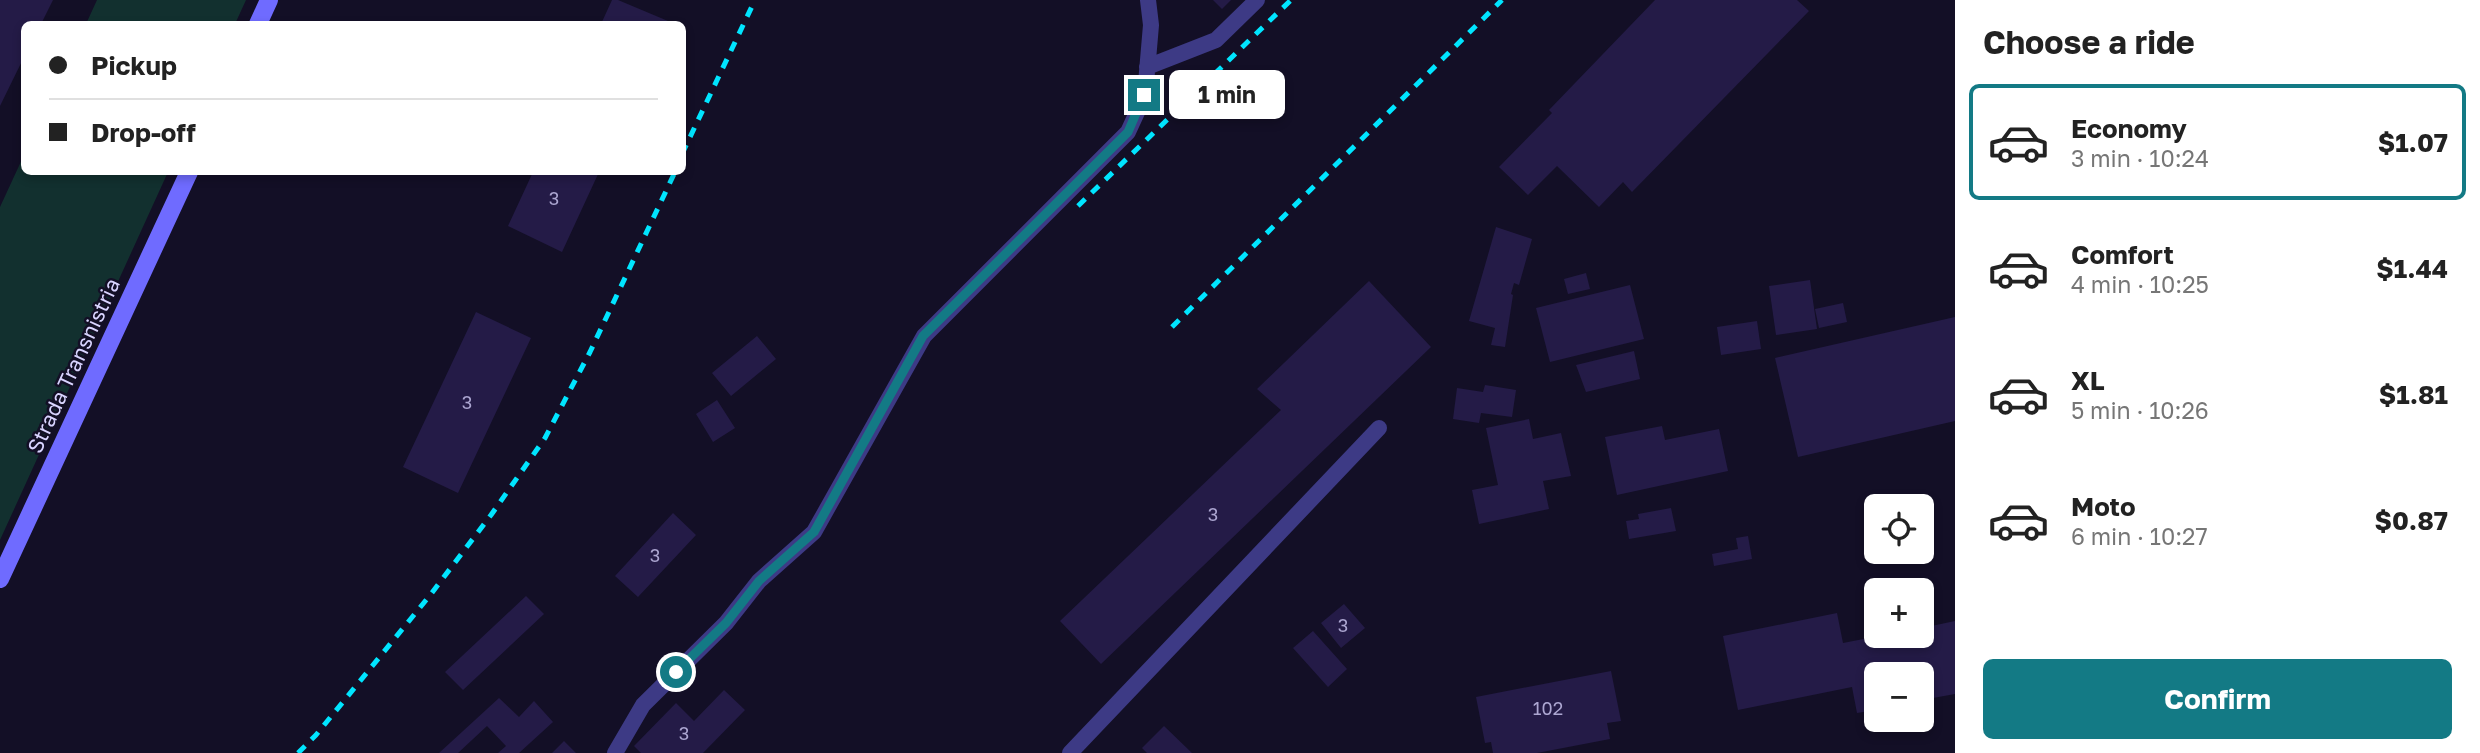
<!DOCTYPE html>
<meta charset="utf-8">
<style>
:root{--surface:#fff;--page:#f6f6f6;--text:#222;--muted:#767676;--line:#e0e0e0;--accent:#137a85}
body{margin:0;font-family:"Golos Text",sans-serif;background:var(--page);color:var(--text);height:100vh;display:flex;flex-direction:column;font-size:26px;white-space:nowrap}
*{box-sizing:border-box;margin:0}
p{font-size:23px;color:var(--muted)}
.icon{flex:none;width:38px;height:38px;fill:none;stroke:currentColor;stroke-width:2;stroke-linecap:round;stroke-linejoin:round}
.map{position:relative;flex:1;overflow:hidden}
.side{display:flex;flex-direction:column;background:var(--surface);width:525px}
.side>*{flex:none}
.banner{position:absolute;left:21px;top:21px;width:665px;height:154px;border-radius:10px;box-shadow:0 4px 10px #0003;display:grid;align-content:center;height:154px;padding:0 28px;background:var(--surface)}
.tools{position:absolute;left:1864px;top:494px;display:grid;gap:14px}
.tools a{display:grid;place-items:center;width:70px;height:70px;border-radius:10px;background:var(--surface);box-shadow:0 4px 10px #0003;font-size:35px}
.end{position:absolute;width:32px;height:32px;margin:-16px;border:9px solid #137a85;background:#fff;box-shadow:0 0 0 4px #fff}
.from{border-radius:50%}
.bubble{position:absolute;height:49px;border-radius:10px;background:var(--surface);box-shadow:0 4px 10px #0003;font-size:23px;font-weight:700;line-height:49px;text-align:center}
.banner b{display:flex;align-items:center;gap:24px;height:66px;font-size:26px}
.banner b+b{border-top:2px solid var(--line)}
.banner i{width:18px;height:18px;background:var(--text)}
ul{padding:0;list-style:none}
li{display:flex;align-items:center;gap:21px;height:116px;margin:0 14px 10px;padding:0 14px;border:4px solid transparent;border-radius:10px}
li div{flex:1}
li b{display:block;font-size:26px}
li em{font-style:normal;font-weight:700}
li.selected{border-color:var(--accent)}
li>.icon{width:63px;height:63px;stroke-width:1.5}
h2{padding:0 28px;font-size:32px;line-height:84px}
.button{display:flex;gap:14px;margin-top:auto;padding:14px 28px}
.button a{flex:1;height:80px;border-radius:10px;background:var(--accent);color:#fff;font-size:28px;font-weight:700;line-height:80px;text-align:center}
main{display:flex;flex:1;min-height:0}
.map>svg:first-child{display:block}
.green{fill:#12302f}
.building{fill:#241b47}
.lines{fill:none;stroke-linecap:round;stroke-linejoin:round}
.lane{stroke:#3d3a85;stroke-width:16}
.secondary{stroke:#6f6bff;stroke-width:18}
.rail{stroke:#00e5ff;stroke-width:5;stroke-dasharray:10 9;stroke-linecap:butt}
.route{stroke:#137a85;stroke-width:9}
.labels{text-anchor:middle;stroke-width:5;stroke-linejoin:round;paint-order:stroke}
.number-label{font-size:18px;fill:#aca6d1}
.street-label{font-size:21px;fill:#d9d4ff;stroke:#130f26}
</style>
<main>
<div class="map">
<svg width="1955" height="753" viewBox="0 0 1955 753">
<rect width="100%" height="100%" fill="#130f26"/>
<path class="green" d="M97,0h149l-11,24h-149z
M24,155v17h144l-168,368v-333z"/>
<path class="building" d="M0,0h53l-12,24h-17v33l-24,49z
M612,0h6l50,21 -2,3h-65z
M1213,0h18l-9,9z
M1655,0h142l12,11 -177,181 -9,-10 -24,25 -42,-41 -29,29 -29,-28 53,-54 -3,-3z
M533,172h66l-37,80 -54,-26z
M1496,227l36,12 -13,46 -5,-2 -3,11 2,1 -8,52 -14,-2 4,-17 -26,-7z
M1586,273l4,16 -22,5 -4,-15z
M1810,280l7,49 -41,6 -7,-49z
M1369,281l62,66 -330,317 -41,-43 221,-211 -24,-21z
M1630,285l14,54 -94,23 -14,-54z
M1843,303l4,19 -28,6 -4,-19z
M476,312l55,26 -73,155 -55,-26z
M1955,317v104l-157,36 -23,-99z
M1757,321l4,28 -40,6 -4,-28z
M757,336l19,23 -45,37 -19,-23z
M1634,351l6,28 -54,13 -10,-27z
M1485,385l31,5 -4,27 -31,-4 -2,10 -26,-4 4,-31 26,4z
M717,400l18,28 -22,14 -17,-28z
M1529,419l4,20 28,-6 10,43 -28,5 6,28 -70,15 -7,-34 26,-5 -12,-57z
M1662,426l3,14 54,-11 9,42 -111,24 -12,-58z
M1671,508l5,23 -47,8 -3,-18 13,-2 -1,-5z
M673,513l23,22 -58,62 -23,-21z
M1748,536l4,23 -38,7 -2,-12 26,-5 -2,-11z
M526,596l18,18 -81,76 -18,-18z
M1344,604l21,24 -24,20 -20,-25z
M1837,613l6,30 41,-8h38v-7l33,-7v73l-33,6v-26h-46v36l-19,3 -5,-26 -114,23 -15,-74z
M1313,631l34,38 -19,18 -35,-39z
M1611,671l10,50 -14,2 3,16 -73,14h-44l-2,-11 -6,1 -9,-46z
M724,690l21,20 -42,43h-62l-7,-7 42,-43 18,18z
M499,698l20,19 15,-16 19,21 -34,31h-21l8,-7 -19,-20 -29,27h-19z
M1164,726l28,27h-45l-5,-5z
M564,741l12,12h-24z"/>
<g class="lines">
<path class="lane" d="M1147,67l69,-27 41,-40
M615,753l28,-48 83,-82 33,-42 55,-49 110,-196 204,-204 17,-37 6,-70 -3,-25
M1070,753l309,-325"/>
<path class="secondary" d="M258,24l11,-24
M0,579l189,-407"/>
<path class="rail" d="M682,154l73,-154
M1078,206l213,-206
M1172,327l330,-327
M298,753l18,-18 115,-141 60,-79 54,-77 45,-86 85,-180"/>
</g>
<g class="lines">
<path class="route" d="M676,672l50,-49 33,-42 55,-49 109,-196 205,-204 16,-37"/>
</g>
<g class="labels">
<g class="number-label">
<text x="554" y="205">3</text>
<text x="467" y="409">3</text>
<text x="1213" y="521">3</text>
<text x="655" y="562">3</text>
<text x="1343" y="632">3</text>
<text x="1548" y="715">102</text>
<text x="684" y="740">3</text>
</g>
<g class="street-label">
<text transform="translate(74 366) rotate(-65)" y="7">Strada Transnistria</text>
</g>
</g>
</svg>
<div class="tools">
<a><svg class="icon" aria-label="locate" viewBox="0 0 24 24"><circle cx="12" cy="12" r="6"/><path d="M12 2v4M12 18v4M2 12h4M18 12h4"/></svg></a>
<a>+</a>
<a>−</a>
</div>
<i class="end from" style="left:676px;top:672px"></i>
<i class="end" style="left:1144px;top:95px"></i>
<div class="bubble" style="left:1169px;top:70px;width:116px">1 min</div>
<div class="banner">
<b><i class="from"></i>Pickup</b>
<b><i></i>Drop-off</b>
</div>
</div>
<section class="side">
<h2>Choose a ride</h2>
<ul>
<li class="selected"><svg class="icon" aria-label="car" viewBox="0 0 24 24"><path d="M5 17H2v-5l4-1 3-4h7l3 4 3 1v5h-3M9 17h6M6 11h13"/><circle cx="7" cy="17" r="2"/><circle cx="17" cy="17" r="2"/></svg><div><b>Economy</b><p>3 min · 10:24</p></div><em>$1.07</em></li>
<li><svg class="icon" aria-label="car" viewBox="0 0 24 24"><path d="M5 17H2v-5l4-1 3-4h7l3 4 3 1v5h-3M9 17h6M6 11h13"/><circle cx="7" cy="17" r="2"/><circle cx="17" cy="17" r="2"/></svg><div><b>Comfort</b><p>4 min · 10:25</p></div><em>$1.44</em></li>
<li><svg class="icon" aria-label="car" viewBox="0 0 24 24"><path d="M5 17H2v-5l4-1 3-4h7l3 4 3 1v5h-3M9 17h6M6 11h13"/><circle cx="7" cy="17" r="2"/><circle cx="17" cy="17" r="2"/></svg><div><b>XL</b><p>5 min · 10:26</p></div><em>$1.81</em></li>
<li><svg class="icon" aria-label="car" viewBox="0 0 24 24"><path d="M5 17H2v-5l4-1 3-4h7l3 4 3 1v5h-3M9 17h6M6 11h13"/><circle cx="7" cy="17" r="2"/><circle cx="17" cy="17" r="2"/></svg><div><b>Moto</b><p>6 min · 10:27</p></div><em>$0.87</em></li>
</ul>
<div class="button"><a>Confirm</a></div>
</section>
</main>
